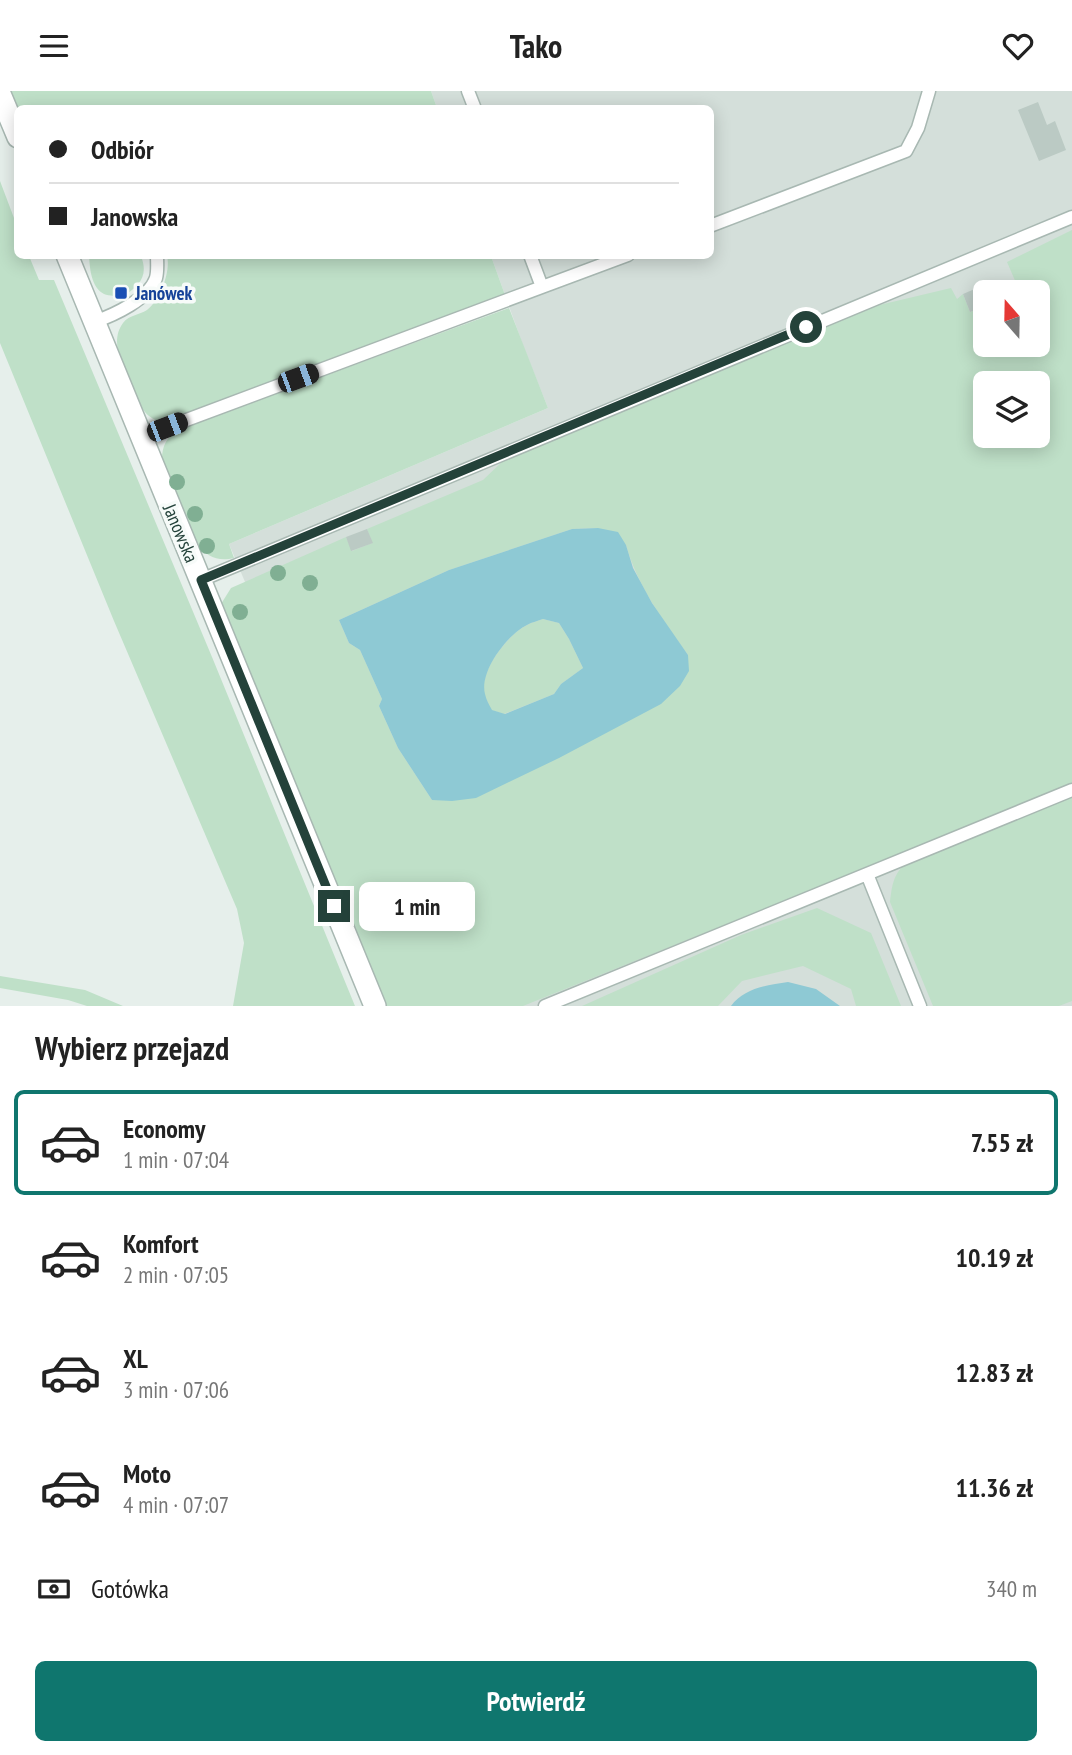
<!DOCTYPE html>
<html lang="pl">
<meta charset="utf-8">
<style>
:root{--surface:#fff;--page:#f2f2f2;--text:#222;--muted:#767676;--line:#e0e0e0;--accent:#0f766e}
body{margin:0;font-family:"PT Sans Narrow",sans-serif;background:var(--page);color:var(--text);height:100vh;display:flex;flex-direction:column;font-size:26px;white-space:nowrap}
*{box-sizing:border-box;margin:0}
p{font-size:23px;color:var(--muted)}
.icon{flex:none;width:38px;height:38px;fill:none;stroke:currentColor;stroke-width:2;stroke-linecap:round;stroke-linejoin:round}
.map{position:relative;height:915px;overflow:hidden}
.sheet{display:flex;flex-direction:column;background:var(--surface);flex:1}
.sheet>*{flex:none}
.hud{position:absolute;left:14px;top:14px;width:700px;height:154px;border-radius:10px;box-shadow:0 4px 18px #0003;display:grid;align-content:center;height:154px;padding:0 35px;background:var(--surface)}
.needle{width:46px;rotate:340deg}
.controls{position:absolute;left:973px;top:189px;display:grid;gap:14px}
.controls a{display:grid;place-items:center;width:77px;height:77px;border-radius:10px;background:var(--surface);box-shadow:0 4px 18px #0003;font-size:35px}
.end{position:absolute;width:32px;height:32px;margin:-16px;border:9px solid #24423a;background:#fff;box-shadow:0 0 0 4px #fff}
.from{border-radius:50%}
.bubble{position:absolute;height:49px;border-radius:10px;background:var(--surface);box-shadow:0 4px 18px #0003;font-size:23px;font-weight:600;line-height:49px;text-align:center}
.car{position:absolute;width:21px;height:42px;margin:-21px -10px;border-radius:9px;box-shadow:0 0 5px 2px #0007;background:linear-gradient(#222 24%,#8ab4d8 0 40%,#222 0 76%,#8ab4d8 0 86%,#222 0)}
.hud b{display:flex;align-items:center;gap:24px;height:66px;font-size:26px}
.hud b+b{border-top:2px solid var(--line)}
.hud i{width:18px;height:18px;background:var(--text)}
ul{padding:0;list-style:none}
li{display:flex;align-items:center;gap:21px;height:105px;margin:0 14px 10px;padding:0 21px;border:4px solid transparent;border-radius:10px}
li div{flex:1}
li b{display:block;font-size:26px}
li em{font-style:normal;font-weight:600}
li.selected{border-color:var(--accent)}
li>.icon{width:63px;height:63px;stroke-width:1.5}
h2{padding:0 35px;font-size:32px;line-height:84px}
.pay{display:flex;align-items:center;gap:18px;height:77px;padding:0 35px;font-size:26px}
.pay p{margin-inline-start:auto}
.button{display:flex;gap:14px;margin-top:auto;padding:14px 35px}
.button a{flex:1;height:80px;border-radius:10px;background:var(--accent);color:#fff;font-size:28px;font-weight:600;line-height:80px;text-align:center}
header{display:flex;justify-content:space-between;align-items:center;height:91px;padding:0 35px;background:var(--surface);font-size:32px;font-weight:600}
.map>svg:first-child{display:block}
.built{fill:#d4dfda;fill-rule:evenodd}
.green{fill:#bfe0c8;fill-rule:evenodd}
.water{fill:#8ec9d4;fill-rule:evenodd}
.building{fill:#bbcac4}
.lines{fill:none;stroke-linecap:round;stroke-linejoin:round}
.service-casing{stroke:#a8b8b2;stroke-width:15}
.minor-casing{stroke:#a8b8b2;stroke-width:24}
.service{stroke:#fff;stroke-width:12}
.minor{stroke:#fff;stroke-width:21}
.tree{fill:#80af93}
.route{stroke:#24423a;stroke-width:9}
.transit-dot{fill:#1a4fb4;stroke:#f7fbf9;stroke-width:2.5}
.labels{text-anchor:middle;stroke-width:7;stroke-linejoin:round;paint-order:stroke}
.transit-label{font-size:19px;font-weight:bold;fill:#164399;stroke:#f7fbf9;text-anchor:start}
.street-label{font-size:19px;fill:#24423a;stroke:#f7fbf9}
</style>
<header><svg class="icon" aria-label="menu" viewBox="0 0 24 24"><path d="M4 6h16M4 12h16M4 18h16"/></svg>Tako<svg class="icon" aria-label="heart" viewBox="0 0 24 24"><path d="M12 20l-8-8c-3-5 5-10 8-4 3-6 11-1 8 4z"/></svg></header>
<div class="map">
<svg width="1072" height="915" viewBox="0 0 1072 915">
<rect width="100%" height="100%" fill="#e6efeb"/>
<path class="built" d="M431,0h641v915h-648l-195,-462 319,-136 -24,-60 -33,-92 219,-1v-146l-273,-1zM985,201h53v53h-53zM985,292h53v53h-53z"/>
<path class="green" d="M11,0h420l6,17 -419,1z
M0,90l17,45 1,29 11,1 10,24h15l158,377 143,349h-122l11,-63 -7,-34 -123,-288 -114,-278z
M1072,139v555l-549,221h-138l-164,-402 10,-16 115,-51 6,14 20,-8 -5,-14 116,-49 23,-22 365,-151 80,-19 6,11 6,-5 7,18 15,-6v39h53v-53h-18l-13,-30zM985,292h53v53h-53zM597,437l29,17c12,42 37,75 62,110l-256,145 -34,-52 -19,-42 3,-7 -22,-49 -11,-7 -10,-23 110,-50 123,-41z
M89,165h52c8,21 -2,29 -18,41 -5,-1 -14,-1 -19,-3 -13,-7 -14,-25 -15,-38z
M167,165h324l14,39 -4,4 -340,123c-17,-5 -21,-17 -28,-32 -8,-18 -25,-47 -10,-67 6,-8 16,-8 24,-13 13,-10 24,-39 20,-54z
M509,217l39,100 -319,136 5,14c-17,4 -27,-2 -38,-14l-34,-85c0,-14 5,-21 15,-29z
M543,528l16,4 10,16 14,29 -22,16 -7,10 -50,20 -13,-4c-2,-5 -5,-11 -7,-16 -5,-23 24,-60 43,-69 5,-3 11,-4 16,-6z
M1072,705v205l-13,5h-126l-43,-104c2,-16 3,-27 15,-38z
M817,817l54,25 30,73h-45l-5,-17 -48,-23 -61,15 -24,25h-136l159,-71z
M0,885l85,14 38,16h-36l-19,-6 -68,-12z"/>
<path class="water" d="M598,437l20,4 8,13 7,23 19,35 36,52 1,16 -9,15 -19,18 -102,54 -83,40 -24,3 -20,-1 -34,-52 -19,-42 3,-7 -22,-49 -11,-7 -10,-23 110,-50 123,-41zM543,528l16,4 10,16 14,29 -22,16 -7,10 -49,20 -13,-4c-3,-5 -6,-11 -7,-16 -6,-23 23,-60 42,-69 5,-3 11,-4 16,-6z
M788,891l28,7 24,17h-109c13,-18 37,-21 57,-24z"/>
<path class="building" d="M1038,11l9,23 8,-4 11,29 -27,11 -21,-51z
M996,189l6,12h-17v14l-15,6 -7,-18z
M367,438l6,14 -22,8 -5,-14z"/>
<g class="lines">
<g class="service-casing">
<path id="service" d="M468,0l7,18
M710,135l196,-75 12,-23 11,-37
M542,196l86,-32
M94,231c20,-7 55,-23 62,-44 2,-7 1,-16 1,-23
M141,346l401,-150 -12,-32
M201,489l871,-363
M867,783l53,132
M545,915l527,-216"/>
</g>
<g class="minor-casing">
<path id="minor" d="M0,3l18,43
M67,164l308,751"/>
</g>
<use href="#service" class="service"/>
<use href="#minor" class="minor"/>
</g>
<g class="tree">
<circle cx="177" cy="391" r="8"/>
<circle cx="195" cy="423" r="8"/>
<circle cx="207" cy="455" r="8"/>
<circle cx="278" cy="482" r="8"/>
<circle cx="310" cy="492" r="8"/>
<circle cx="240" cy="521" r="8"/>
</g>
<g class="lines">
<path class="route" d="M334,815l-133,-326 605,-253"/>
</g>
<rect class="transit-dot" x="114" y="195" width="14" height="14" rx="3.5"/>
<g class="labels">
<g class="transit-label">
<text x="135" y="209">Janówek</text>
</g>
<g class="street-label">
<text transform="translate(181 442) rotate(67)" y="7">Janowska</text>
</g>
</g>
</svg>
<div class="controls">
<a><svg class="needle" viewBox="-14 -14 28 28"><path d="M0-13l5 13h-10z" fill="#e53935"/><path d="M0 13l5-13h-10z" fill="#767676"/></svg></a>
<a><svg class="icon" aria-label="layers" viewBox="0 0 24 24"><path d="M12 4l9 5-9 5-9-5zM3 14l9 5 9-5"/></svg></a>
</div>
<i class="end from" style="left:806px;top:236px"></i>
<i class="end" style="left:334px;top:815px"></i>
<div class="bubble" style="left:359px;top:791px;width:116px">1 min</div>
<i class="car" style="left:298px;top:287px;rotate:70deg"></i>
<i class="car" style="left:167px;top:336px;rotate:69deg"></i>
<div class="hud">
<b><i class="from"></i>Odbiór</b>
<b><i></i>Janowska</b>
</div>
</div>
<section class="sheet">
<h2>Wybierz przejazd</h2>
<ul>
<li class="selected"><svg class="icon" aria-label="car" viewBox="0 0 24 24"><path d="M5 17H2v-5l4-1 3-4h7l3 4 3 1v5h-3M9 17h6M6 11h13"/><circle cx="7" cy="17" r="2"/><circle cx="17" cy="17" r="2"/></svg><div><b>Economy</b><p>1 min · 07:04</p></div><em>7.55 zł</em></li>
<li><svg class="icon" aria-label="car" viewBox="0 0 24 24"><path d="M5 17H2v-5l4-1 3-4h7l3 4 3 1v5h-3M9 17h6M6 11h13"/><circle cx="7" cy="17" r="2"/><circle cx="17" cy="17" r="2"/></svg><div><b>Komfort</b><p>2 min · 07:05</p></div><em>10.19 zł</em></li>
<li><svg class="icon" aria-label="car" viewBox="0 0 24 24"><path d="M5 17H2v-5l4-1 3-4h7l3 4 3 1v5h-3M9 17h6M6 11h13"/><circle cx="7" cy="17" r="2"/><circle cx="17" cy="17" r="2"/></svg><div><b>XL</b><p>3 min · 07:06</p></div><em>12.83 zł</em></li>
<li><svg class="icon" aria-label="car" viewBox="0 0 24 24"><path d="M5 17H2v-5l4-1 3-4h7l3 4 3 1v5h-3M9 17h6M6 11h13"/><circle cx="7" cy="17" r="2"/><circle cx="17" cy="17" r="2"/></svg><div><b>Moto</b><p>4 min · 07:07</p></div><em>11.36 zł</em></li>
</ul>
<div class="pay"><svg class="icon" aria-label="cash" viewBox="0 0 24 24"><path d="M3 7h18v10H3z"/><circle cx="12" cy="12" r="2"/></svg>Gotówka<p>340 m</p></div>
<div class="button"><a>Potwierdź</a></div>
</section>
